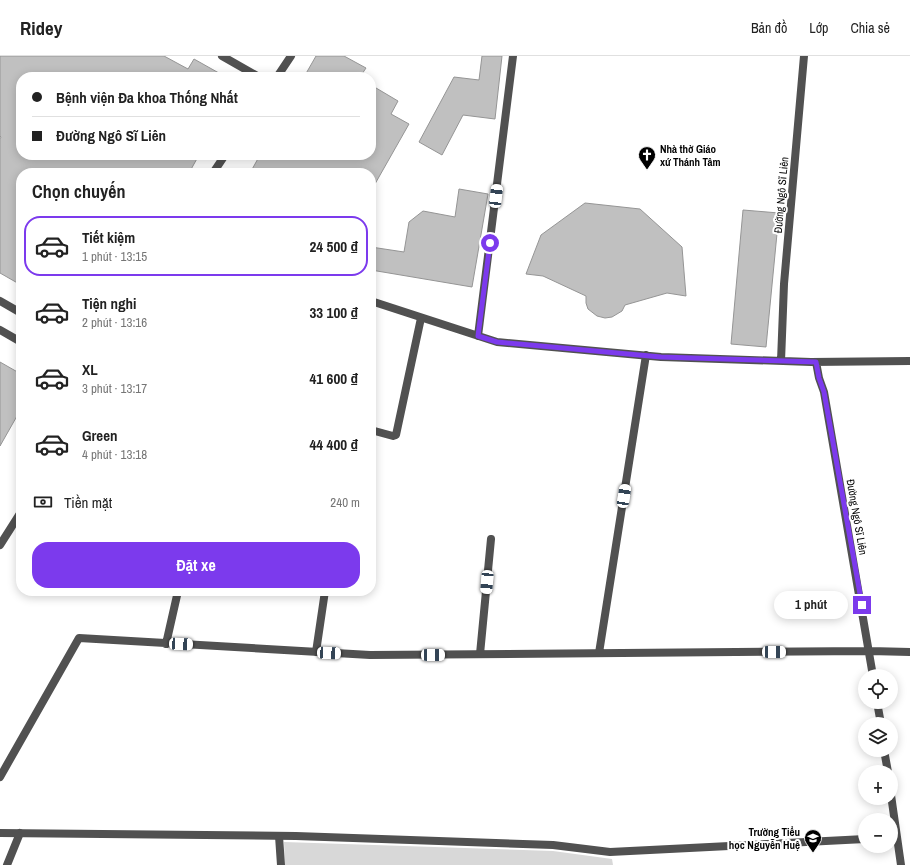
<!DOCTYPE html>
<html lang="vi">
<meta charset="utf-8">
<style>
:root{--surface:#fff;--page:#f2f2f2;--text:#222;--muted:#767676;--line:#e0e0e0;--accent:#7c3aed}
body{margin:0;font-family:"Archivo Narrow",sans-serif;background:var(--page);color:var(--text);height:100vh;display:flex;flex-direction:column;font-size:15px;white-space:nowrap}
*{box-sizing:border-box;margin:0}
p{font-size:13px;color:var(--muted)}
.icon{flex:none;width:22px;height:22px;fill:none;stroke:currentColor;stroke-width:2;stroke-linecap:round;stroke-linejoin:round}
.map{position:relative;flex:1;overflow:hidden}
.details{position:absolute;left:16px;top:112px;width:360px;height:428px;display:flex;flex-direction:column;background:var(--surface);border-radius:16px;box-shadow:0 2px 10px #0003}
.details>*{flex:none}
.hud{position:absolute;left:16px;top:16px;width:360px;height:88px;border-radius:16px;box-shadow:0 2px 10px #0003;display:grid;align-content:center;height:88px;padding:0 16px;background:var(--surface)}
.controls{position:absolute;left:858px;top:613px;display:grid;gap:8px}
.controls a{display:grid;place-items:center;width:40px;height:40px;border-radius:50%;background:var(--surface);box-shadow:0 2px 10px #0003;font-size:20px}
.end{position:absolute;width:18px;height:18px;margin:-9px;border:5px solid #7c3aed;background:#fff;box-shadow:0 0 0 2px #fff}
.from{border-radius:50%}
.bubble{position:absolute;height:28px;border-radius:14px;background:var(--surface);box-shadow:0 2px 10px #0003;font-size:13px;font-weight:700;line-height:28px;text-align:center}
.car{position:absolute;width:12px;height:24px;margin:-12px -6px;border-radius:5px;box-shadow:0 0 3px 1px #0007;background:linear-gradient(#fff 24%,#345 0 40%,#fff 0 76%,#345 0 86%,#fff 0)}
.hud b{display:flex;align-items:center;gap:14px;height:38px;font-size:15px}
.hud b+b{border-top:1px solid var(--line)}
.hud i{width:10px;height:10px;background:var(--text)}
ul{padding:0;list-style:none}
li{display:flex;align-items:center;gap:12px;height:60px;margin:0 8px 6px;padding:0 8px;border:2px solid transparent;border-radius:16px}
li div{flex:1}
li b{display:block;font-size:15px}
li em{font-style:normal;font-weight:700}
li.selected{border-color:var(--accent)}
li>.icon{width:36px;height:36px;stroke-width:1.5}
h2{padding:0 16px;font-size:18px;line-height:48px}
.pay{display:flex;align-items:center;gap:10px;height:44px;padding:0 16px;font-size:15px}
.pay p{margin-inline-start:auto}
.button{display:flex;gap:8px;margin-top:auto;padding:8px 16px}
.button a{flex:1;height:46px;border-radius:16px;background:var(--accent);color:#fff;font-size:16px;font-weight:700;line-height:46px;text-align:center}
header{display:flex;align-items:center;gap:24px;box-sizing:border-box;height:56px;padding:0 20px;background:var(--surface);border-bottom:1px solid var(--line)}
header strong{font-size:19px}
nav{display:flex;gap:22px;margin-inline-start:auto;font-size:14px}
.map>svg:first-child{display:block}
.green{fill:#d8d8d8}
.building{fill:#c0c0c0;stroke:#959595}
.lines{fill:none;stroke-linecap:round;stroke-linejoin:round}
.lane{stroke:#515151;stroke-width:8}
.street{stroke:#515151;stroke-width:8}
.route{stroke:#7c3aed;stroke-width:5}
.labels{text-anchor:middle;stroke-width:4;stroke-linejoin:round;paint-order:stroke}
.poi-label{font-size:11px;font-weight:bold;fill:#000;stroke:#fff;text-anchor:start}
.street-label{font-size:11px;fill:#000;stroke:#fff}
</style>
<header>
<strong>Ridey</strong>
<nav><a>Bản đồ</a><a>Lớp</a><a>Chia sẻ</a></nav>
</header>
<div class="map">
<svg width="910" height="809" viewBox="0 0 910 809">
<rect width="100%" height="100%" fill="#fff"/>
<path class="green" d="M284,786l269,9 59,8 1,6h-328z"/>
<path class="building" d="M0,0h164l24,13 6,-10 32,18h-205v78h178l-10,18h-168v112l-21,-12v-134l1,-2 -1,-1z
M316,0h28l22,12 -6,9h-56z
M482,0h20l-7,63 -32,-4 -21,40 -23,-13 35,-65 25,3z
M371,29l27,16 -7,13 18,10 -38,67v-18h-121l10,-18h111z
M459,133l29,5 -16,93 -101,-17v-23l33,5 5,-30 14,-11 32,6z
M585,147l55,6 42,38 4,49 -19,-3 -42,12 -3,6 -10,6 -7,1 -8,-2 -9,-7 -2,-6v-7l-43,-20 -17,-2 15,-39z
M743,154l36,3 -13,134 -35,-3z
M0,306l21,12v35l-21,37z"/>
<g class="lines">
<path class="lane" d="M222,0l37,21
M277,21l14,-21
M213,117l12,-18
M0,245l21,12
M0,274l21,12
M279,780l2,29
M7,809l13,-32"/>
<path class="street" d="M371,245l126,41 164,15 150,5 99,-1
M478,280l35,-280
M781,305l3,-77 20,-228
M816,306l3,16 5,14 49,284
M371,374l22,6 3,-1 25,-117
M0,489l21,-33
M166,588l12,-53
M316,596l9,-61
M599,597l47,-298
M480,598l11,-115
M877,646l4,22
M884,694l4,22
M0,721l79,-139 291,17 500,-4 40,1
M891,739l10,70
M0,777l296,3 257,9 57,7 255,-13"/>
</g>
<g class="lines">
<path class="route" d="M490,187l-12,93 19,6 164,15 155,5 3,16 5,14 38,213"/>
</g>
<defs>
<g id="church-pin" transform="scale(0.9)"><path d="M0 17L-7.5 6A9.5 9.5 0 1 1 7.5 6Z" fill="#000" stroke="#fff"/><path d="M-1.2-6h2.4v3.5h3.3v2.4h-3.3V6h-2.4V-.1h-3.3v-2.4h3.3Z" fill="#fff"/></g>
<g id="school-pin" transform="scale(0.9)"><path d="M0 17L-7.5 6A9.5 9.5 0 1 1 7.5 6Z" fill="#000" stroke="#fff"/><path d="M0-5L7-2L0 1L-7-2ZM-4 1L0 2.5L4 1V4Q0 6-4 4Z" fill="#fff"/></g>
</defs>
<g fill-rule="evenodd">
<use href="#church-pin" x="647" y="99"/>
<use href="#school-pin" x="813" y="782"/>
</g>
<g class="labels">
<g class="poi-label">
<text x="660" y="97">Nhà thờ Giáo<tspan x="660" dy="13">xứ Thánh Tâm</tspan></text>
<text x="800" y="780" text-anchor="end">Trường Tiểu<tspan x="800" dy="13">học Nguyễn Huệ</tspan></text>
</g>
<g class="street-label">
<text transform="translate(781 139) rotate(-85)" y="4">Đường Ngô Sĩ Liên</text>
<text transform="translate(857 461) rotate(80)" y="4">Đường Ngô Sĩ Liên</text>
</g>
</g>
</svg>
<div class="controls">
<a><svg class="icon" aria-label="locate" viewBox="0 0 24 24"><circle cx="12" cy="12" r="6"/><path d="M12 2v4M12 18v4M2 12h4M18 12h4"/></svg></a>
<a><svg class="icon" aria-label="layers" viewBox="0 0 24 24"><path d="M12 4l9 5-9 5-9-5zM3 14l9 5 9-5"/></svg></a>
<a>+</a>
<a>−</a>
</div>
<i class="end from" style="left:490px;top:187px"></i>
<i class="end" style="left:862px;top:549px"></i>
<div class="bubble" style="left:774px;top:535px;width:74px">1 phút</div>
<i class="car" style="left:496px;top:140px;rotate:7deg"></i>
<i class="car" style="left:624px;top:440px;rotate:9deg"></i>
<i class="car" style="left:487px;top:526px;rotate:185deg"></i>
<i class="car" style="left:181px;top:588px;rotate:93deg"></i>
<i class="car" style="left:774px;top:596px;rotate:90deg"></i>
<i class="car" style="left:329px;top:597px;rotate:93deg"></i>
<i class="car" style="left:433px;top:599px;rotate:90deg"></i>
<div class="hud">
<b><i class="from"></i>Bệnh viện Đa khoa Thống Nhất</b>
<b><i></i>Đường Ngô Sĩ Liên</b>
</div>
<section class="details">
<h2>Chọn chuyến</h2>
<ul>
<li class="selected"><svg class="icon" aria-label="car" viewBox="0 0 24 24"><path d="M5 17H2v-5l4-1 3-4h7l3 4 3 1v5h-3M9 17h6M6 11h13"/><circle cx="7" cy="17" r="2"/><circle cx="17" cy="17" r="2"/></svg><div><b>Tiết kiệm</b><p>1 phút · 13:15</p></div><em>24 500 ₫</em></li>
<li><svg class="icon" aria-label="car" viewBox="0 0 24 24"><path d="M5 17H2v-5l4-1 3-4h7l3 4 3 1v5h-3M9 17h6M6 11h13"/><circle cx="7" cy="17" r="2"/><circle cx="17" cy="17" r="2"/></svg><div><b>Tiện nghi</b><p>2 phút · 13:16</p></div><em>33 100 ₫</em></li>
<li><svg class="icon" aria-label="car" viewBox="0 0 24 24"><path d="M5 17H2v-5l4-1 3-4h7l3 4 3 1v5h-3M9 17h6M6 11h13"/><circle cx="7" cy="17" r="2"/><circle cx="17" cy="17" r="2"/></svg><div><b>XL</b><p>3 phút · 13:17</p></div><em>41 600 ₫</em></li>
<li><svg class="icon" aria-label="car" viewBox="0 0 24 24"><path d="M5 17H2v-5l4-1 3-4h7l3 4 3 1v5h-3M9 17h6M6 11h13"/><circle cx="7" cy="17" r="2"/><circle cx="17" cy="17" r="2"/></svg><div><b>Green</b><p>4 phút · 13:18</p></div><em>44 400 ₫</em></li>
</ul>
<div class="pay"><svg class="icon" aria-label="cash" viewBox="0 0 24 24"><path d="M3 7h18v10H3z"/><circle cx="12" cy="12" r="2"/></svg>Tiền mặt<p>240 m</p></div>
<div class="button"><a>Đặt xe</a></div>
</section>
</div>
